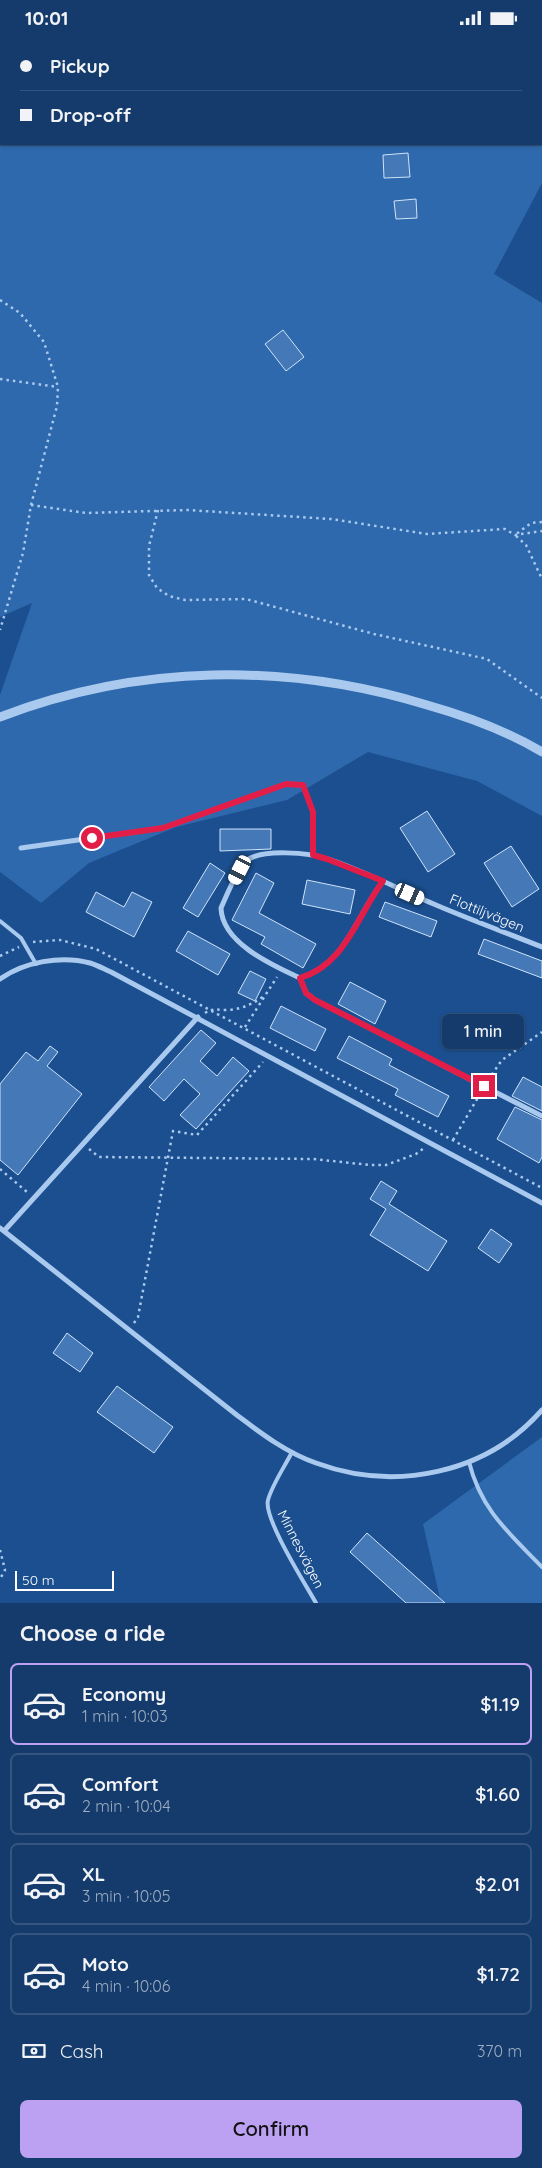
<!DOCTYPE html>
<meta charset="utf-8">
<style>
:root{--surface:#143b6b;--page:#1d4271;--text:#f1f3f6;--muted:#9dadc1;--line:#33557e;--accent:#bca0f2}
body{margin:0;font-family:Quicksand,sans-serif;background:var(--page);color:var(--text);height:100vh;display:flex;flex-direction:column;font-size:19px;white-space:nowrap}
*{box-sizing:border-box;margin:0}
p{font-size:16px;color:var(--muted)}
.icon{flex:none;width:28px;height:28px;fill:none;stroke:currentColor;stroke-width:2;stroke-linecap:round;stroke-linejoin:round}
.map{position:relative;height:1568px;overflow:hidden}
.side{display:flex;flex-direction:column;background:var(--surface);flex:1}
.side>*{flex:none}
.top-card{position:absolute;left:0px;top:0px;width:542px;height:110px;box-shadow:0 1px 4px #0004,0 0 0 1px var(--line);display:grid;align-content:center;height:110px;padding:0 20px;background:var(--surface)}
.scale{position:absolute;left:15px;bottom:12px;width:99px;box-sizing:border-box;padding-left:5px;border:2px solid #fff;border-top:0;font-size:14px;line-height:18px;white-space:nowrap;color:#fff;-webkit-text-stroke:4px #1b4f8f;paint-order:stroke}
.end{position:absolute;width:22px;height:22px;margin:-11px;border:6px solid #e11d48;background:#fff;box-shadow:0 0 0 2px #fff}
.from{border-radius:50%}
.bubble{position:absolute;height:35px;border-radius:8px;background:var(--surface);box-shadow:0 1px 4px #0004,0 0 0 1px var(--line);font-size:16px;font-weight:600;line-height:35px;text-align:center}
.car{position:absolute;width:15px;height:30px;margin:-15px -8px;border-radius:6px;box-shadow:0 0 4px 1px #0007;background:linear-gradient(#fff 24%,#345 0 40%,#fff 0 76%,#345 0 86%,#fff 0)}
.top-card b{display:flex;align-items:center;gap:18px;height:48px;font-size:19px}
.top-card b+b{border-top:1px solid var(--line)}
.top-card i{width:12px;height:12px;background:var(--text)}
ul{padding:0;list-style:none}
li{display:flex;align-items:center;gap:15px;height:82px;margin:0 10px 8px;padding:0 10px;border:2px solid var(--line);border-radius:8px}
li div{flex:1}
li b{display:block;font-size:19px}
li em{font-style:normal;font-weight:600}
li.current{border-color:var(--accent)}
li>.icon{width:45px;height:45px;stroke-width:1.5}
h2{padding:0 20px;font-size:22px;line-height:60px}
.pay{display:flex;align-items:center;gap:12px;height:55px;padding:0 20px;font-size:19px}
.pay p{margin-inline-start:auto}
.primary-button{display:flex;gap:10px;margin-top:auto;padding:10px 20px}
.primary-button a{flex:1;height:58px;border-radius:8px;background:var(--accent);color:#111;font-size:20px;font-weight:600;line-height:58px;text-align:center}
.status{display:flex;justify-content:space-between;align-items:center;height:35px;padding:0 25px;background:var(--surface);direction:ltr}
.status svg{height:14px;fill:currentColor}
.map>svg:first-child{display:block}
.green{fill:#2e69ad}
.building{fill:#4478b7;stroke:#cfe3fa}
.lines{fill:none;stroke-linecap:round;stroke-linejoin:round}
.path{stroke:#a9c9ee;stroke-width:2.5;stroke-dasharray:2.5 4;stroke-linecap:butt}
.service{stroke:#a9c9ee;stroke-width:4}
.minor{stroke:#a9c9ee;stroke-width:5}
.tertiary{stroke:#a9c9ee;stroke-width:9}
.route{stroke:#e11d48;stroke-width:6}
.labels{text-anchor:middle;stroke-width:4;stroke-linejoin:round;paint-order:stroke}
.street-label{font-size:14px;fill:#fff;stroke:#1b4f8f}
</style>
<div class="status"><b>10:01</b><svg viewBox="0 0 49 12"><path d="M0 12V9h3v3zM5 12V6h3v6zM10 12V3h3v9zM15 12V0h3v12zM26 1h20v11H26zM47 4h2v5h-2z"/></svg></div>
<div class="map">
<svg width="542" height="1568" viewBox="0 0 542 1568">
<rect width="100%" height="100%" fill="#1b4f8f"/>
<path class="green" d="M0,58l1,51h540l1,-15v54l-48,91 48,29v513l-65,-35 -109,-29 -81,48 -111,27 -87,36 -48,40 -41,-31v-177l32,-92 -32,14z
M542,1402v166h-101l-18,-79z"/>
<path class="building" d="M408,118l2,24 -26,1 -1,-23z
M416,164l1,19 -21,1 -2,-18z
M283,295l21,27 -18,14 -21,-27z
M427,776l28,43 -27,18 -28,-44z
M220,794h51v20l-51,2z
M511,811l28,43 -27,18 -28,-44z
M210,828l15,10 -27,44 -15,-9z
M256,838l18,10 -15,30 57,31 -13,24 -42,-24 4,-7 -33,-17z
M307,845l48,10 -5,24 -48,-10z
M96,857l28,15 8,-15 20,10 -18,35 -48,-25z
M385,867l52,19 -6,16 -52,-20z
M188,896l42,23 -12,21 -42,-24z
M484,904l58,22v17l-64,-24z
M250,936l16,8 -11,22 -17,-8z
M350,947l36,19 -11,23 -37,-20z
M281,971l45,23 -11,22 -45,-23z
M201,995l15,13 -16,18 17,15 16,-19 16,14 -53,58 -16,-14 20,-21 -16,-15 -20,22 -15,-14z
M349,1001l43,23 -3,6 60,31 -11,21 -43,-22 3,-6 -61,-31z
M50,1011l8,6 -11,14 35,28 -64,81 -18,-15v-76l26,-32 12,9z
M523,1042l19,10v24l-30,-15z
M515,1072l27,13v37l-3,6 -42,-24z
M381,1146l16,10 -8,13 58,37 -19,30 -58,-36 16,-26 -16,-10z
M491,1194l21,15 -13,19 -21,-15z
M67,1298l26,20 -13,19 -27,-19z
M117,1351l56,41 -19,26 -57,-41z
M367,1498l78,70h-39l-56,-51z"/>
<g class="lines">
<path class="path" d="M0,265l20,13 24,29 14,45 -1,19 -26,99 -8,48 -23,77
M0,344l58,8
M31,470l55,8 101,-3 144,9 96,15 78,-5 10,6 27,-4
M158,475l-9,36v29l8,13 12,8 16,4 61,-1 128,35 113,25 55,39
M542,487l-11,1 -16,12 11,10 16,34
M33,907l27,-2 36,9 446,239
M0,921l19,-9
M205,978c7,-5 13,-3 21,-3 14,0 27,-6 38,-14
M245,992l32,-50
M488,1045l14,-20 40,-28
M453,1105l27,-46
M89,1114l10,8 214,2 57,6h16l30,-11 8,-6
M0,1134l27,23
M134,1288l4,-6 35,-186 24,4 66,-73
M0,1515l5,20 -5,9"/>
<path class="service" d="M0,886l21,17 15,26
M292,1417c-7,14 -20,33 -24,48 -5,18 38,85 48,103
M469,1427c12,48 40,71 73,105"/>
<path class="minor" d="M541,64l1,-1
M0,76h1
M21,813l142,-20 123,-44 17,1 10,27v43
M383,846c-27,35 -37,83 -83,97 -28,-13 -78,-35 -79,-70 6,-13 15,-37 25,-47 16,-13 64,-8 82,-2 37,12 72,31 108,46 35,15 71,28 106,42
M300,943l6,15 9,7 227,116
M0,944c24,-17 61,-24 90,-16 7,2 14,6 21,9l431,231
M0,1193l238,188c24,18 49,37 78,47 79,29 170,11 226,-53
M4,1196l194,-214"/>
<path class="tertiary" d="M0,682c138,-53 286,-55 427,-12 39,11 80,26 115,47"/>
</g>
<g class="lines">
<path class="route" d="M92,803l71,-10 123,-44 17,1 10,27v43l14,4 56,22c-26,35 -37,83 -83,97l6,15 9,7 169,86"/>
</g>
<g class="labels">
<g class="street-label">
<text transform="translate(487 878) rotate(22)" y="5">Flottiljvägen</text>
<text transform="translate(301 1514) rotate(63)" y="5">Minnesvägen</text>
</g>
</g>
</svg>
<div class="scale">50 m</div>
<i class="end from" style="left:92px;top:803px"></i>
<i class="end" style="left:484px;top:1051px"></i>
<div class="bubble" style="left:442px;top:979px;width:82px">1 min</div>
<i class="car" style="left:240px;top:835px;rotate:207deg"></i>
<i class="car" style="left:410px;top:859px;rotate:114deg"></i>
<div class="top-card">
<b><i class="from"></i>Pickup</b>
<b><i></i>Drop-off</b>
</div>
</div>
<section class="side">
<h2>Choose a ride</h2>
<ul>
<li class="current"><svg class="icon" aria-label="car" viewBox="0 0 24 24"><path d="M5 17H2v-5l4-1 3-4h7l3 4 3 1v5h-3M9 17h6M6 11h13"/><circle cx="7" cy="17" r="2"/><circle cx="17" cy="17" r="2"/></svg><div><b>Economy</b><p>1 min · 10:03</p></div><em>$1.19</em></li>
<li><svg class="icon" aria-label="car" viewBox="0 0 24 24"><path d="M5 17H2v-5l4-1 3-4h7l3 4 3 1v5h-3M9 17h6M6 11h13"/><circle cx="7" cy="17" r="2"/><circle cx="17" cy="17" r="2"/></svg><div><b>Comfort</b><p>2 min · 10:04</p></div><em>$1.60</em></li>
<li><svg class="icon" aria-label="car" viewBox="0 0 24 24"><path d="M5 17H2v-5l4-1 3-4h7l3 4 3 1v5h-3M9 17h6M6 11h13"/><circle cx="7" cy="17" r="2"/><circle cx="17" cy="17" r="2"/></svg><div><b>XL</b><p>3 min · 10:05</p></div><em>$2.01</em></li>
<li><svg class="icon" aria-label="car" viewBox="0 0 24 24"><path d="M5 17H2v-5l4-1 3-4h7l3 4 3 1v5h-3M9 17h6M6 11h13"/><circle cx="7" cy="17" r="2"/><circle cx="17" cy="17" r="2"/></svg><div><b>Moto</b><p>4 min · 10:06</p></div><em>$1.72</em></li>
</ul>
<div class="pay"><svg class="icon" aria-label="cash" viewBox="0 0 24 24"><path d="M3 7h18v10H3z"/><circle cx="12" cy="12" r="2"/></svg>Cash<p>370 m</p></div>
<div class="primary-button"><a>Confirm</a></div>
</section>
